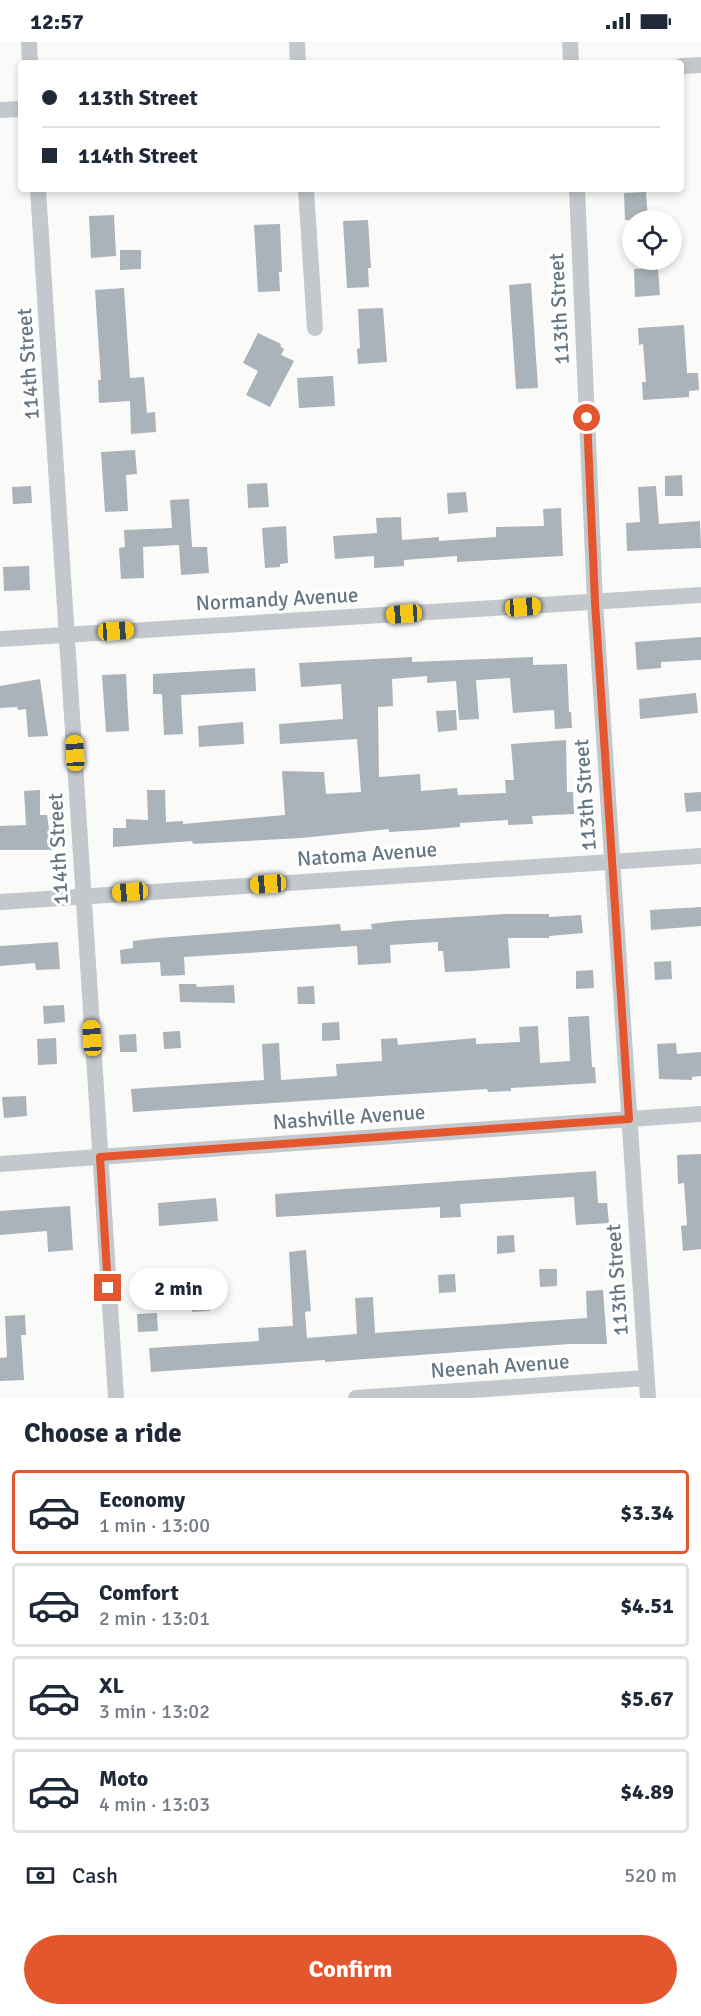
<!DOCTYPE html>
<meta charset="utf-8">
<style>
:root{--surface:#fff;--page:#f2f2f3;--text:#1f2937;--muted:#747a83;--line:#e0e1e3;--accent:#e4572e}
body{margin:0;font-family:Signika,sans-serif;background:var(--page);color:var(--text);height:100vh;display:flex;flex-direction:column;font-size:22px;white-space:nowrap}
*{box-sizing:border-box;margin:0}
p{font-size:20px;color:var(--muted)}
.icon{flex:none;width:33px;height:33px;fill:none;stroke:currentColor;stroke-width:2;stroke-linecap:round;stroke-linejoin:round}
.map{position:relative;height:1356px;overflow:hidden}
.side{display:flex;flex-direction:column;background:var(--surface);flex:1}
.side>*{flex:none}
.hud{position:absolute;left:18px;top:18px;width:666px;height:132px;border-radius:6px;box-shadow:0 3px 9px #0003;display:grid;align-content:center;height:132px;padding:0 24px;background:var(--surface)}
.tools{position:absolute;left:622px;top:168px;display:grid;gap:12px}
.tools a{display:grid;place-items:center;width:60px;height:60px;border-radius:50%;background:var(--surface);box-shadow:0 3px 9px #0003;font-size:30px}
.end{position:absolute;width:27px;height:27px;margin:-14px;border:8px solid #e4572e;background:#fff;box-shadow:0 0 0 3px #fff}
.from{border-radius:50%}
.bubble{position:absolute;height:42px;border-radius:21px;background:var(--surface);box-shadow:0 3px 9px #0003;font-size:20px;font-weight:700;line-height:42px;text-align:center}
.car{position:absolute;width:18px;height:36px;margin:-18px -9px;border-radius:8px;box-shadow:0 0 4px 2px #0007;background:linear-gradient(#f5c518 24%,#345 0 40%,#f5c518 0 76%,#345 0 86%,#f5c518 0)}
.hud b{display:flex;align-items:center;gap:21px;height:57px;font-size:22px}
.hud b+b{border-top:2px solid var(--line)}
.hud i{width:15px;height:15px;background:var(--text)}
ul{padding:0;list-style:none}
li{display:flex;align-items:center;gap:18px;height:84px;margin:0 12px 9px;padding:0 12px;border:3px solid var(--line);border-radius:6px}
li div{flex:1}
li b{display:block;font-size:22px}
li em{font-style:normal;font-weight:700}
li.active{border-color:var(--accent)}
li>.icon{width:54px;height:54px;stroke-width:1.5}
h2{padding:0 24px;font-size:27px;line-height:72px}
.pay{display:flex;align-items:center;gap:15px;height:66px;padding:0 24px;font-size:22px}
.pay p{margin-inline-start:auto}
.button{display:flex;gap:12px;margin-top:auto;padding:12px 24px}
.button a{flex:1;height:69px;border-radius:36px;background:var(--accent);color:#fff;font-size:24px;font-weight:700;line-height:69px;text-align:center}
.status{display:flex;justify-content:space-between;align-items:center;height:42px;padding:0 30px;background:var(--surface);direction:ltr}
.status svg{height:16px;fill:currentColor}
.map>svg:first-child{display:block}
.building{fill:#aab3b9}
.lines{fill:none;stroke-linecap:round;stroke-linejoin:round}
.minor{stroke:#c3c8cc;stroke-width:16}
.route{stroke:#e4572e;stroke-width:8}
.labels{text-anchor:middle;stroke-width:6;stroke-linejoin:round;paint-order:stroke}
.street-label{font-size:21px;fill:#657683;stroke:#fff}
</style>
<div class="status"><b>12:57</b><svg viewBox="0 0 49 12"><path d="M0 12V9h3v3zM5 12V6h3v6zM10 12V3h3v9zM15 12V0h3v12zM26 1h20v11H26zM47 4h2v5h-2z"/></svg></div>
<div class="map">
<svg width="701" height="1356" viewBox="0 0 701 1356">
<rect width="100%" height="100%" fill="#fafaf8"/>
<path class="building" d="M646,150l2,28h-23l-1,-27z
M114,173l2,41 -25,2 -2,-42z
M368,178l3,48h-3l1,19 -22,1 -4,-67z
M280,182l2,48h-3l1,19 -22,1 -4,-67z
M120,208h21v19l-21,1z
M658,226l2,27 -25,2 -1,-28z
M531,241l7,105 -22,1 -7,-104z
M124,246l6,90 14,-1 3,36 8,-1 1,20 -25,2 -1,-33 -31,2 -1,-23h3l-6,-90z
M383,266l4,54 -29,2 -1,-15 3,-1 -2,-39z
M684,283l3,48h11l1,17 -10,1v6l-46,3 -1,-18h4l-3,-38 -4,1 -1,-17z
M258,291l23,11 -1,2 4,3 -3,6 13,6 -24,46 -24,-12 12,-24 -15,-8z
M333,334l2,30 -36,2 -2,-30z
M135,408l2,24 -11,1 2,36 -23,1 -4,-60z
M682,433l1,21h-18v-20z
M267,441l2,24 -21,1 -1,-24z
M31,444l1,17 -19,1 -1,-17z
M656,444l3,38 41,-3 1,27 -74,3 -1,-28 14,-1 -2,-35z
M466,450l2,20 -20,2 -1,-21z
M189,457l3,48h15l2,26 -28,2 -2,-30 -36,2 1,31 -23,1 -2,-31 6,-1 -1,-17 48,-2 -2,-28z
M561,466l2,48 -106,6v-6l-53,4v6l-30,2v-12l-39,3 -2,-23 44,-3 -1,-15 25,-1 1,23 37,-3v4l57,-4v-10l48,-1 -1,-17z
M286,484l2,37 -8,1v3l-15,1 -3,-40z
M29,524l1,24 -26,1 -1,-24z
M701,595v23l-40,2v6l-24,2 -2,-28z
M412,615v5l121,-5v8l34,-1 2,48h2l1,16 -17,1 -1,-19 -41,3 -3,-35 -34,2 3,39 -20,1 -3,-39 -29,2v-7l-35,3 1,27 -15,1 1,70 41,-3 1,17 36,-3 1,7 48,-2 -1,-13h9l-3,-36 55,-4 1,52h6l1,22 -42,2 1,8 -25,1v-5l-48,3v4l-36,3 -35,2v-3l-88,9 -108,6 -1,-3 -79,6v-19h13v-9l22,1 -1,-30h18l1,32 17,-1v3l102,-9 -3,-44 42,1 2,22 35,-2 -4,-53 -77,5 -1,-20 64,-5 -2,-35 -40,3 -2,-24z
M255,626l1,23 -75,4 2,39 -19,1 -2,-41h-9v-20z
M126,632l3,57 -23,1 -4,-57z
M40,637l8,57 -20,1 -2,-28 -8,1 -1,-3 -17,1v-22z
M696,651l2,20 -58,6 -1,-20z
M456,668l1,20 -19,2 -2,-21z
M243,680l1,22 -45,3 -1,-21z
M40,748v25h7l5,35h-52v-24l26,-1 -2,-34z
M701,750v19l-15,1 -2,-19z
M701,865v19l-50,4 -1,-20z
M505,872h44v3l32,-2 2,18 -34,3v2h-41l2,30 -39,3 -26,1 -2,-21h-5v-9l-48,3 1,18 -33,2 -1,-19 -173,11 1,18 -24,1 -1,-14 -39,2 -1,-14 13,-2v-7l25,-3 182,-14 1,7 31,-2 -1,-5 25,-3z
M58,900l2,27 -24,1 -1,-7 -35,3v-20z
M671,919l1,18 -17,1 -1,-18z
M593,928l1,18 -18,1v-18z
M179,942h17l1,3 37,-2 1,18 -55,-1z
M314,944l1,18h-17l-1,-17z
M64,963l1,17 -21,2 -1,-18z
M589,974l3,51h3l1,16 -85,5v3l-23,1 -1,-3 -354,23 -2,-23 133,-9 -2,-36 17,-1 2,37 56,-4 -1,-12 46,-3 -1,-22 16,-1 1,7 78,-7v6l44,-2 -1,-15 19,-1 2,37 30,-2 -2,-44z
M339,980l1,18 -18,1v-18z
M180,989l1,17 -17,1 -1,-17z
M136,992l1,18h-17l-1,-17z
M56,996l1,26 -19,1 -1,-26z
M676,1001l1,11 24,-2v24l-9,1v3l-33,-1 -2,-35z
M26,1054l1,20 -23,2 -2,-21z
M701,1112v95l-18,2 -2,-25 6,-1 -3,-42 -6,1 -1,-29z
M596,1129l2,32h9l2,20 -33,2 -2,-28 -114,7 1,13 -21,1v-11l-164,10 -1,-23z
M216,1156l2,23 -59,5 -1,-23z
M70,1164l3,44 -25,2 -1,-21 -47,4v-24z
M514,1193l1,17 -18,2v-18z
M306,1208l5,61 -6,1 2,26 50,-4 -2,-36 18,-1 2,36 212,-15 -1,-27 17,-1 4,54h-38l-244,18v-2l-174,12 -2,-24 110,-7 -1,-13 35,-2 -4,-74z
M539,1227h18v17l-17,1z
M455,1232l1,18 -17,1 -1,-18z
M209,1251l1,18 -18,1 -1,-18z
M157,1271l1,18 -20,1 -1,-18z
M25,1273l1,20h-5l3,45 -24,1v-23l7,-1 -2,-41z"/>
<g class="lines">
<path class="minor" d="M29,0l1,21
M297,0l1,21
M570,0l1,21
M681,24l20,-1
M0,68l21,-1
M38,147l78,1209
M306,147l9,139
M577,147l18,413 53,796
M0,597l701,-44
M0,860l701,-46
M0,1122l701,-50
M356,1356l290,-20"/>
</g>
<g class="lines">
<path class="route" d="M108,1246l-8,-131 529,-38 -34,-517 -8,-184"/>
</g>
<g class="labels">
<g class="street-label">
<text transform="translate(559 267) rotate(-93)" y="7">113th Street</text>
<text transform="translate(28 322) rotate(-94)" y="7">114th Street</text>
<text transform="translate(277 557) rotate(-3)" y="7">Normandy Avenue</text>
<text transform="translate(585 753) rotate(-94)" y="7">113th Street</text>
<text transform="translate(58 807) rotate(-93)" y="7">114th Street</text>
<text transform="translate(367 812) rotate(-4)" y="7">Natoma Avenue</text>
<text transform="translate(349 1075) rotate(-4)" y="7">Nashville Avenue</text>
<text transform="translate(617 1238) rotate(-94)" y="7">113th Street</text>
<text transform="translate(500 1324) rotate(-4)" y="7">Neenah Avenue</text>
</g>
</g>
</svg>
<div class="tools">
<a><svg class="icon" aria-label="locate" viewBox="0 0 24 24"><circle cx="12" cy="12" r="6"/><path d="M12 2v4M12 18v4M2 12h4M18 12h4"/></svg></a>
</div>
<i class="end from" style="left:587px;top:376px"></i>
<i class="end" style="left:108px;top:1246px"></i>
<div class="bubble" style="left:129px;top:1226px;width:99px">2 min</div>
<i class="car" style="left:523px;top:565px;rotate:86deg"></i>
<i class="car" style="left:404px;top:572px;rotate:266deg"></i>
<i class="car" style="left:116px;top:589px;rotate:86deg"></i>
<i class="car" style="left:75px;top:711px;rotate:357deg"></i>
<i class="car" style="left:268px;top:842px;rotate:266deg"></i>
<i class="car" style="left:130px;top:850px;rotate:266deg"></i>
<i class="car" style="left:92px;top:996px;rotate:356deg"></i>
<div class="hud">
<b><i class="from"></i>113th Street</b>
<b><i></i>114th Street</b>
</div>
</div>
<section class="side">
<h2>Choose a ride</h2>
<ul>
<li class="active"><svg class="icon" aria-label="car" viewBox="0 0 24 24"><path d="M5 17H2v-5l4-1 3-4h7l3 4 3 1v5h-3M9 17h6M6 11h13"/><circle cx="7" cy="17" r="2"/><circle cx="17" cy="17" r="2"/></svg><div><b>Economy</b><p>1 min · 13:00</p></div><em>$3.34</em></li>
<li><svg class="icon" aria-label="car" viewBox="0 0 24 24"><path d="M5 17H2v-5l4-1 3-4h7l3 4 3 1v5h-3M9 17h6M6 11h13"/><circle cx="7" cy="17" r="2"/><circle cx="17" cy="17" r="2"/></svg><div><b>Comfort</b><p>2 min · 13:01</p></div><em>$4.51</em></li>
<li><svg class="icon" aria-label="car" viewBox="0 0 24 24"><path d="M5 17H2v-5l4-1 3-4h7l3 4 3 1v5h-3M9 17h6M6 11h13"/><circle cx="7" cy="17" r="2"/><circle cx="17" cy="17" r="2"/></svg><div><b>XL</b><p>3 min · 13:02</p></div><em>$5.67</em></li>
<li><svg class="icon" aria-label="car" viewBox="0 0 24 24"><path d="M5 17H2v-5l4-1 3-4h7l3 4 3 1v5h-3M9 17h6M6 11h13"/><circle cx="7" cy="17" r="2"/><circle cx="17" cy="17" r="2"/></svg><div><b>Moto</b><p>4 min · 13:03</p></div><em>$4.89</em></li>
</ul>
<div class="pay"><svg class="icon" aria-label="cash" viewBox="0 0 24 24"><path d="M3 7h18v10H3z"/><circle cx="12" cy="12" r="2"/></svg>Cash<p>520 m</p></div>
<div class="button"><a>Confirm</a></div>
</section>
